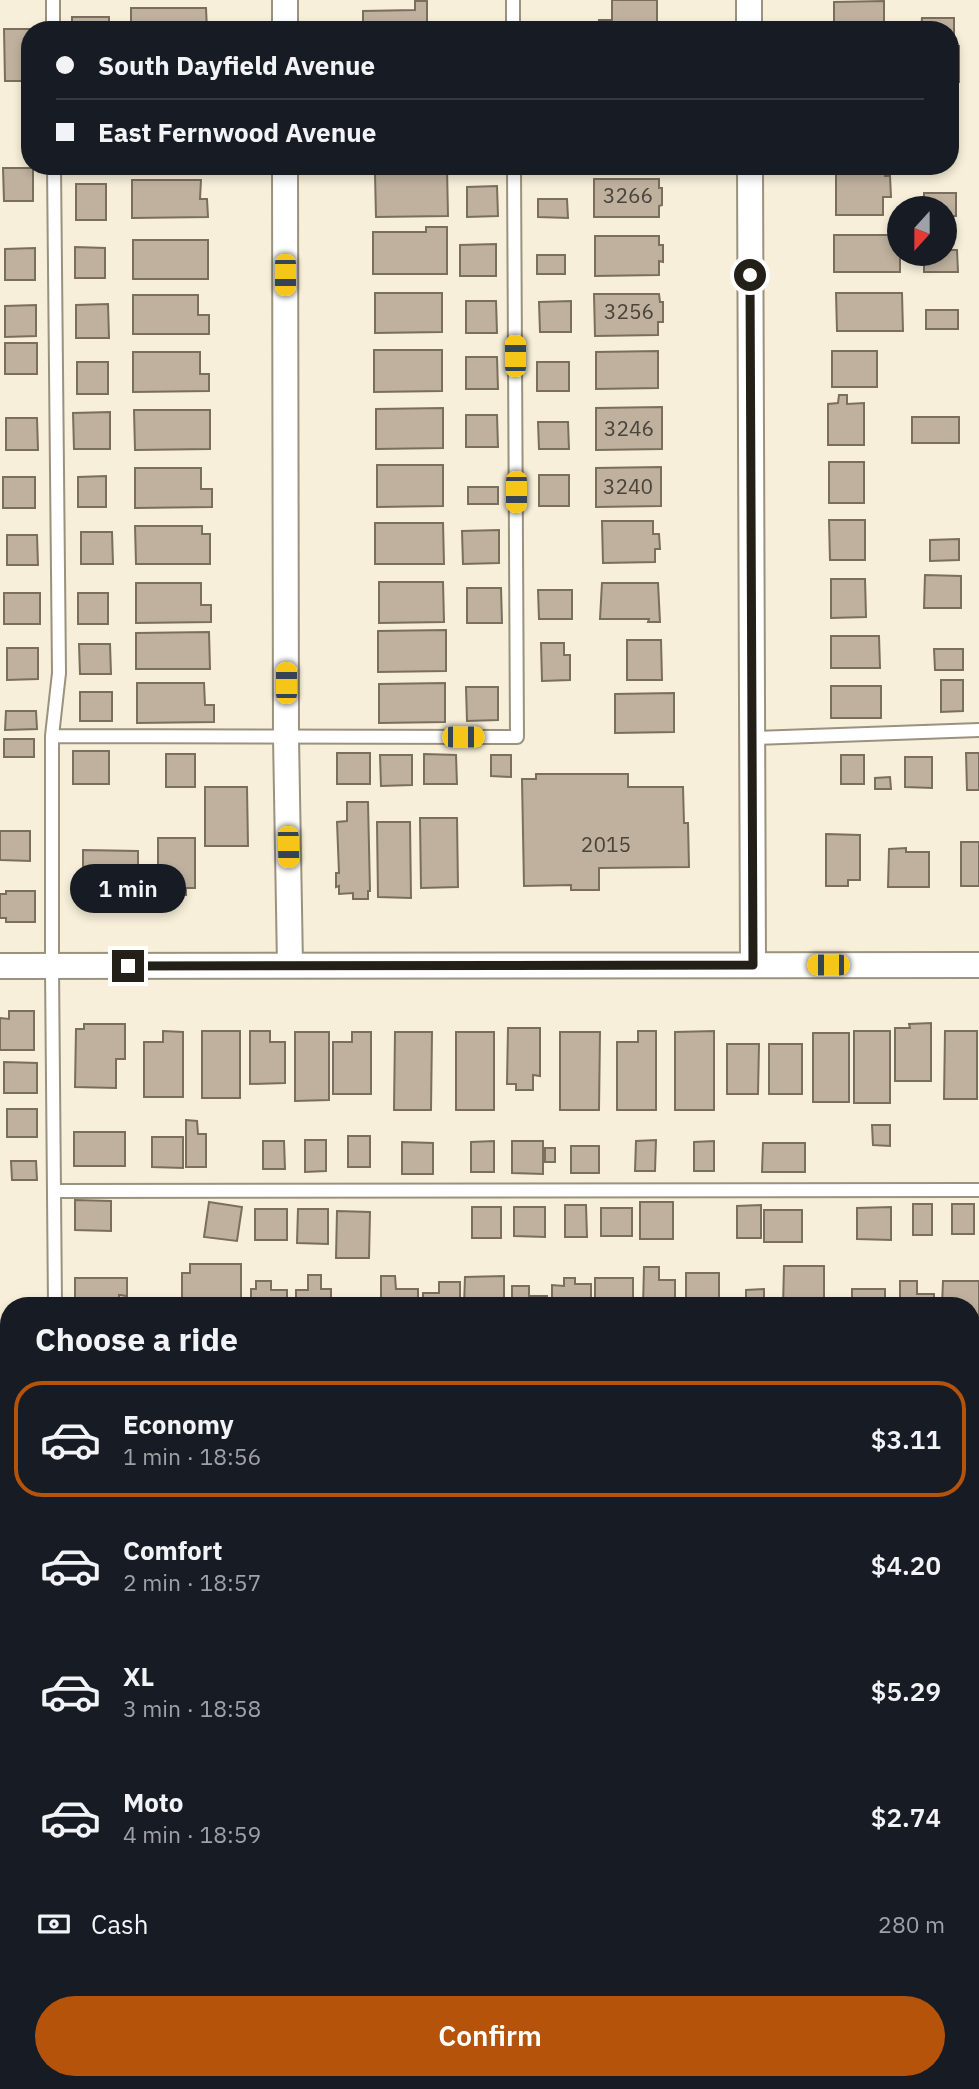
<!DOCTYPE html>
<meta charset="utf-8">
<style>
:root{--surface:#171b24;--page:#20242c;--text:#f1f3f6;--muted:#9ea1a6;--line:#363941;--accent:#b45309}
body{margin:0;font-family:"IBM Plex Sans",sans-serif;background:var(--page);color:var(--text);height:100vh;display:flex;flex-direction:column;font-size:26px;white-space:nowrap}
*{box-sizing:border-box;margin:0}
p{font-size:23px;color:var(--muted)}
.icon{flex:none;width:38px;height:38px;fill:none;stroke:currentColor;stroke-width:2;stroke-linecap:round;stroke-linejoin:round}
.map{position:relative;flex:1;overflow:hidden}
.panel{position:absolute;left:0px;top:1297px;width:980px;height:793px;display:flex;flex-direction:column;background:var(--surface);border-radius:28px 28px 0 0;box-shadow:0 4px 10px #0003}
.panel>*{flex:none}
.guide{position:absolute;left:21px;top:21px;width:938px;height:154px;border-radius:28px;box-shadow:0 4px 10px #0003;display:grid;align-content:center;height:154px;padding:0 35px;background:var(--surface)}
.needle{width:46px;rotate:201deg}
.buttons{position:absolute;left:887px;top:196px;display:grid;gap:14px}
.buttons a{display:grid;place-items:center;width:70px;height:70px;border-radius:50%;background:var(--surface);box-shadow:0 4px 10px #0003;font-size:35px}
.end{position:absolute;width:32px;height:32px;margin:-16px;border:9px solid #232018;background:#fff;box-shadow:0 0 0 4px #fff}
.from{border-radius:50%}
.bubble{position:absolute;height:49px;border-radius:24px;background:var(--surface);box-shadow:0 4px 10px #0003;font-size:23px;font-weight:600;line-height:49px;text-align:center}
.car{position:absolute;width:21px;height:42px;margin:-21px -10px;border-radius:9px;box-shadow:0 0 5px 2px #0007;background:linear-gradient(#f5c518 24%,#345 0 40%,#f5c518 0 76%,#345 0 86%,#f5c518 0)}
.guide b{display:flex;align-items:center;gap:24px;height:66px;font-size:26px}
.guide b+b{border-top:2px solid var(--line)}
.guide i{width:18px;height:18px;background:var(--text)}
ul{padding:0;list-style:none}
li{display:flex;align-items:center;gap:21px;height:116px;margin:0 14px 10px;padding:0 21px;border:4px solid transparent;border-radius:28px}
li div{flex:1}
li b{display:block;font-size:26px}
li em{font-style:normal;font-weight:600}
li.selected{border-color:var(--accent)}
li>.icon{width:63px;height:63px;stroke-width:1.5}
h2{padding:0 35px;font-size:32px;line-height:84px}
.pay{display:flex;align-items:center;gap:18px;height:77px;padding:0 35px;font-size:26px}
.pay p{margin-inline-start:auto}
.action{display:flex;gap:14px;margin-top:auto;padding:14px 35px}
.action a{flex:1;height:80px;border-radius:42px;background:var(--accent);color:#fff;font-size:28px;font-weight:600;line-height:80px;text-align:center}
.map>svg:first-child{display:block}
.building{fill:#bfb19e;stroke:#7a6e5d;stroke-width:2}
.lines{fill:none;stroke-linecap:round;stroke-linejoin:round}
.service-casing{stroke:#9a927e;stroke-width:16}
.minor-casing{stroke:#9a927e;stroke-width:28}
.secondary-casing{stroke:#9a927e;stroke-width:38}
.service{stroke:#fff;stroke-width:12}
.minor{stroke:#fff;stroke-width:24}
.secondary{stroke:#f7d9da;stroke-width:35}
.route{stroke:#232018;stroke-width:9}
.labels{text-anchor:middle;stroke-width:6;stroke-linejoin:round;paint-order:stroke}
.number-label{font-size:21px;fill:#4a443a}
</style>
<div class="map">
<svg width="979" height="2089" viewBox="0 0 979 2089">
<rect width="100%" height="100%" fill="#f7efd9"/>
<path class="building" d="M612,0h45v30h-57l-1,-10h13z
M415,1h12v29h-71l7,-1v-18l52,-1z
M884,1v29h-50v-28z
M131,8h75l1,22h-76z
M72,17h37v13h-37z
M922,18h32v23h-4v-11h-29z
M534,24h33v6h-33z
M4,29h28l-2,1v51h-25z
M950,46h9v36h-9z
M3,168h30v33h-29z
M425,168h22l1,48 -72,1 -1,-43 50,-1z
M885,172v4h5l1,21h-8v18h-47v-42z
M594,179h65v9h3v17l-3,1v11h-65z
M132,180h69l-1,19h7l1,18 -76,1z
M76,184h30v36h-30z
M497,186l1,30 -31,1v-30z
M924,193h32v23h-11v-8h-21z
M538,199h29l1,19 -30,-1z
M426,227h21v47h-74v-42h53z
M834,235h66v37h-66z
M595,236h64v9h4v17l-4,-1v14l-64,1z
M133,240h75v39h-75z
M496,244v32h-36v-31z
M75,247l30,1v30h-30z
M35,248v32h-30v-31z
M945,250h12l1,22h-34v-18h21z
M537,255h28v19h-28z
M375,293h67v39l-67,1z
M836,293h66l1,38h-66z
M594,294h65l1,8h3v20h-5v13l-63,1z
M133,295h65v20h11v19h-76z
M466,301h30l1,32h-31z
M571,301v31h-31l-1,-30z
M108,304l1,34h-33v-33z
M36,305v31l-31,1v-31z
M926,310h32v19h-32z
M5,343h32v31h-32z
M374,350h68v41l-68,1z
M658,351v37l-62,1v-37z
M832,351h45v36h-45z
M133,352h67v22h9v17l-76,1z
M466,357h31l1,32h-32z
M77,362h31v32h-31z
M537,362h32v29h-32z
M839,395h8v9l17,-1v42h-36v-41l10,-1z
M662,407v42l-66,1v-42z
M443,408v40l-67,1v-40z
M134,410h76v39l-75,1z
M110,412v37h-36l-1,-36z
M466,415h31l1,32h-32z
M912,417h47v26h-47z
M6,418h31l1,32h-32z
M538,422h30l1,27h-30z
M829,462h35v41h-35z
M377,465h66v41l-66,1z
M661,467v39l-65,1v-39z
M135,468h66v21h11v18l-77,1z
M539,475h30v31h-30z
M106,476v31h-28v-30z
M3,477h32v31h-32z
M468,487h30v17h-30z
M829,520h36v40h-35z
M602,521h51v13h6l1,15h-5v13l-52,1z
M375,523h68l1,41h-69z
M135,526h67v8h8v30h-74z
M499,530v33l-36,1 -1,-33z
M81,532h31l1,32h-32z
M7,535h30l1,30h-31z
M959,539v21l-29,1v-21z
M925,575l36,1v32h-37z
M831,579h34l1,38 -35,1z
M379,582h64l1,40 -65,1z
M136,583h65v22h10v17l-75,1z
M602,583h56l2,39h-12l1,-3h-49z
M467,588h34l1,35h-35z
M538,590h34v29h-33z
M4,593h36v31h-36z
M78,593h30v31h-30z
M446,630v41l-68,1v-41z
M209,632l1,37h-74v-36z
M831,636h48l1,32h-49z
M627,640h34l1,40h-35z
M541,643h23v12h6v25l-28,1z
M79,644h31l1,30h-31z
M7,648h31v31l-31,1z
M934,649h29v21h-28z
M941,680h22v31l-22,1z
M137,683h67l1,22h9v17l-77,1z
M445,683v39l-66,1v-39z
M831,686h50v32h-50z
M466,687h32v33l-31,1z
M80,692h32v29h-32z
M674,693v39l-59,1v-39z
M6,711h30l1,18 -32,1z
M4,739h30v18h-30z
M73,751h36v33h-36z
M337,753h33v31h-33z
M966,753h13v37h-12z
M166,754h29v33h-29z
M424,754l32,1 1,29h-33z
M380,755h32v30l-31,1z
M491,755h20v22l-20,-1z
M841,755h23v29h-23z
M905,757h27v31l-27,-1z
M536,774h92v13h55l1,36h4l1,44 -90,1v22h-28v-5l-47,1 -2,-107h14z
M890,777l1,12h-16v-11z
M205,787h42l1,59h-43z
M347,802h21l2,89h-2v8h-15v-6l-14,1v-8l-3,1v-14h3l-2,-51 10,-1z
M420,818h37l1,69 -37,1z
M377,822h33l1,76 -33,-1z
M0,831h30v30l-30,-1z
M826,834l34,1v45h-12v6h-22z
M158,838h37v50h-9v7h-17l-1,-8 -10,1z
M961,842h18v44h-18z
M906,848v4h23v35h-41l1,-38z
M83,850l55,1v37h-55z
M6,891h29v31h-29v-4h-6v-24h6z
M9,1011h25v39h-34v-32l9,1z
M931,1023v58h-36v-53h15l-1,-4z
M84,1024h41v35h-9v29l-41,-1 1,-58h8z
M508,1028h32v48l-7,-1v15h-17v-6h-9z
M163,1031l20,1v65h-39v-55h19z
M202,1031h38v67h-38z
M250,1031h20v11h15v41l-35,1z
M638,1031h18v79h-39v-68h21z
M714,1031v79h-39v-78z
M854,1031h36v72h-36z
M945,1031h32v68h-33z
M295,1032h34v68l-34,1z
M352,1032h19v62h-38v-52h19z
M395,1032h37l-1,78h-37z
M456,1032h38v78h-38z
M560,1032h40l-1,78h-39z
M813,1033h36v69h-36z
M727,1044h32l-1,50h-31z
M769,1044h33v50h-33z
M4,1062l33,1v30h-33z
M7,1109h30v28h-30z
M186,1120l11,1 1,13h8v33h-20z
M872,1125h18v21l-17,-1z
M74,1132h51v34h-51z
M348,1136h22v31h-22z
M152,1137h31v31l-31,-1z
M305,1140h21v31l-21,1z
M656,1140l-1,31h-20l1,-30z
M263,1141h21l1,28h-22z
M494,1141v31h-23v-30z
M512,1141h31v33l-31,-1z
M714,1141v30h-20v-29z
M402,1142l31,1v31h-31z
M763,1143h42v29h-43z
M571,1146h28v27h-28z
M545,1148h10v14h-10z
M11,1161h25l1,19h-25z
M75,1200l36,1v30l-36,-1z
M209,1202l33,5 -5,34 -33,-4z
M640,1202h33v37h-33z
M913,1204h19v31h-19z
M952,1204h22v30h-22z
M565,1205h21l1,32h-22z
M761,1205v33h-24v-32z
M472,1207h29v31h-29z
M514,1207h31v30l-31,-1z
M891,1207v33l-34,-1v-31z
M601,1208h31v28h-31z
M255,1209h32v31h-32z
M298,1209h30v35l-31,-1z
M764,1210h38v32h-38z
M337,1211l33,1 -1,46h-33z
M190,1264h51v42h-59v-33h8z
M784,1266h40v40h-41z
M644,1267h15v13h16v26h-32z
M686,1273h33v33h-33z
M308,1275h13v14h10v17h-35v-16h12z
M381,1276h14l1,13h22v17h-37z
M504,1276v30h-40l1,-29z
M75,1278h52v18l-8,-1v11h-44z
M564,1278h11v6h16v22h-39v-21l12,1z
M595,1278h38v28h-38z
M256,1281h15v9h16v16h-36v-17h5z
M900,1281h17v13h17v12h-34z
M943,1281h36v70h-8v-45h-29z
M439,1282h21v24h-37v-13h16z
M512,1286h17v10h18v10h-35z
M764,1289v17h-37v-5h19v-11z
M852,1289h33v17h-33z
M0,1459h9v169h-9z
M971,1470l8,3v33l-8,-3z
M971,1825l8,3v70l-8,-3z
M971,1948l8,3v34l-8,-3z
M272,2081h39l-3,8h-39z
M323,2081h32l-2,5 5,2 -39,1z
M915,2081h40l-4,8h-39z"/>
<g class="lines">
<g class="service-casing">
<path id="service" d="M53,0v30
M513,0v30
M54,166l5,507 -7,63v231l3,339
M52,736l465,1 -3,-571
M753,738l226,-8
M56,1191l923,-1
M971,1515l8,3
M0,1707l9,3
M0,1771l9,-24
M0,1940l9,4
M971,2004l8,3"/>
</g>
<g class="minor-casing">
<path id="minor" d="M285,0v30
M749,0v30
M285,166l1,571 4,228
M750,166l3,799
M0,966l979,-1
M971,1414h8
M0,1415h9
M971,1760l8,3"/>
</g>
<g class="secondary-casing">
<path id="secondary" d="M0,1837l9,3
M610,2081l20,8"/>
</g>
<use href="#service" class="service"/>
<use href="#minor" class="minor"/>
<use href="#secondary" class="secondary"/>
</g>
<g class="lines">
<path class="route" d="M128,966l625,-1 -3,-690"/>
</g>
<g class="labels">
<g class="number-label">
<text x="628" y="203">3266</text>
<text x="629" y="319">3256</text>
<text x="629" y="436">3246</text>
<text x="628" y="494">3240</text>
<text x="606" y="852">2015</text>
</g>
</g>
</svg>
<div class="buttons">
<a><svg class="needle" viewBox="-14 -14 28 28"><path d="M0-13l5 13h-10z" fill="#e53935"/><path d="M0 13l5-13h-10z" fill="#9ea1a6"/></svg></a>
</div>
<i class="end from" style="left:750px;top:275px"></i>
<i class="end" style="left:128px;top:966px"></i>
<div class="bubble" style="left:70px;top:864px;width:116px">1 min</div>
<i class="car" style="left:285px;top:275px;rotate:180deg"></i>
<i class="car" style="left:515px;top:356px;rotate:0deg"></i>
<i class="car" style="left:516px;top:492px;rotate:180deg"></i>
<i class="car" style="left:286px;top:683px;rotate:0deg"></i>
<i class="car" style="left:463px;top:737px;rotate:90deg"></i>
<i class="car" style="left:288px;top:847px;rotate:179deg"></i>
<i class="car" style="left:828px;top:965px;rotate:270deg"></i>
<div class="guide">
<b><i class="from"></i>South Dayfield Avenue</b>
<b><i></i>East Fernwood Avenue</b>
</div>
<section class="panel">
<h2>Choose a ride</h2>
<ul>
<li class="selected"><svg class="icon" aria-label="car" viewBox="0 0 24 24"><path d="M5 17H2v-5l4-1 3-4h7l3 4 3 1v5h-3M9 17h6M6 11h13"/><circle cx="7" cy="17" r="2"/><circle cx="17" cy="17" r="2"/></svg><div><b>Economy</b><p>1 min · 18:56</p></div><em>$3.11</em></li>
<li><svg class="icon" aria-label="car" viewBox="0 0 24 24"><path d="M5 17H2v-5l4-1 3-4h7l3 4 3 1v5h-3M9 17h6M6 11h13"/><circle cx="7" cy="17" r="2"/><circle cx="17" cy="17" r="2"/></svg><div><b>Comfort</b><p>2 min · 18:57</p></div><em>$4.20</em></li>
<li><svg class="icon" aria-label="car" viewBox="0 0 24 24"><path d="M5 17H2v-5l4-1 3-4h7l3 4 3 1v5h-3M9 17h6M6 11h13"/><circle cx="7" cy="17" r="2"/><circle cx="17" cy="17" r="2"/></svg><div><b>XL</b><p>3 min · 18:58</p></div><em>$5.29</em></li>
<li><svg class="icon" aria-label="car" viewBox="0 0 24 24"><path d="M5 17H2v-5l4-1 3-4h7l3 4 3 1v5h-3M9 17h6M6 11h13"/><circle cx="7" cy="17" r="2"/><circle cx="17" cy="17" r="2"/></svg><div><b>Moto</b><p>4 min · 18:59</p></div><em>$2.74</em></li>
</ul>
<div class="pay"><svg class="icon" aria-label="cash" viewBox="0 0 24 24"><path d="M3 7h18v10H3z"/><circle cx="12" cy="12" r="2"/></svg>Cash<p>280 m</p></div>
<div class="action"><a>Confirm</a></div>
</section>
</div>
